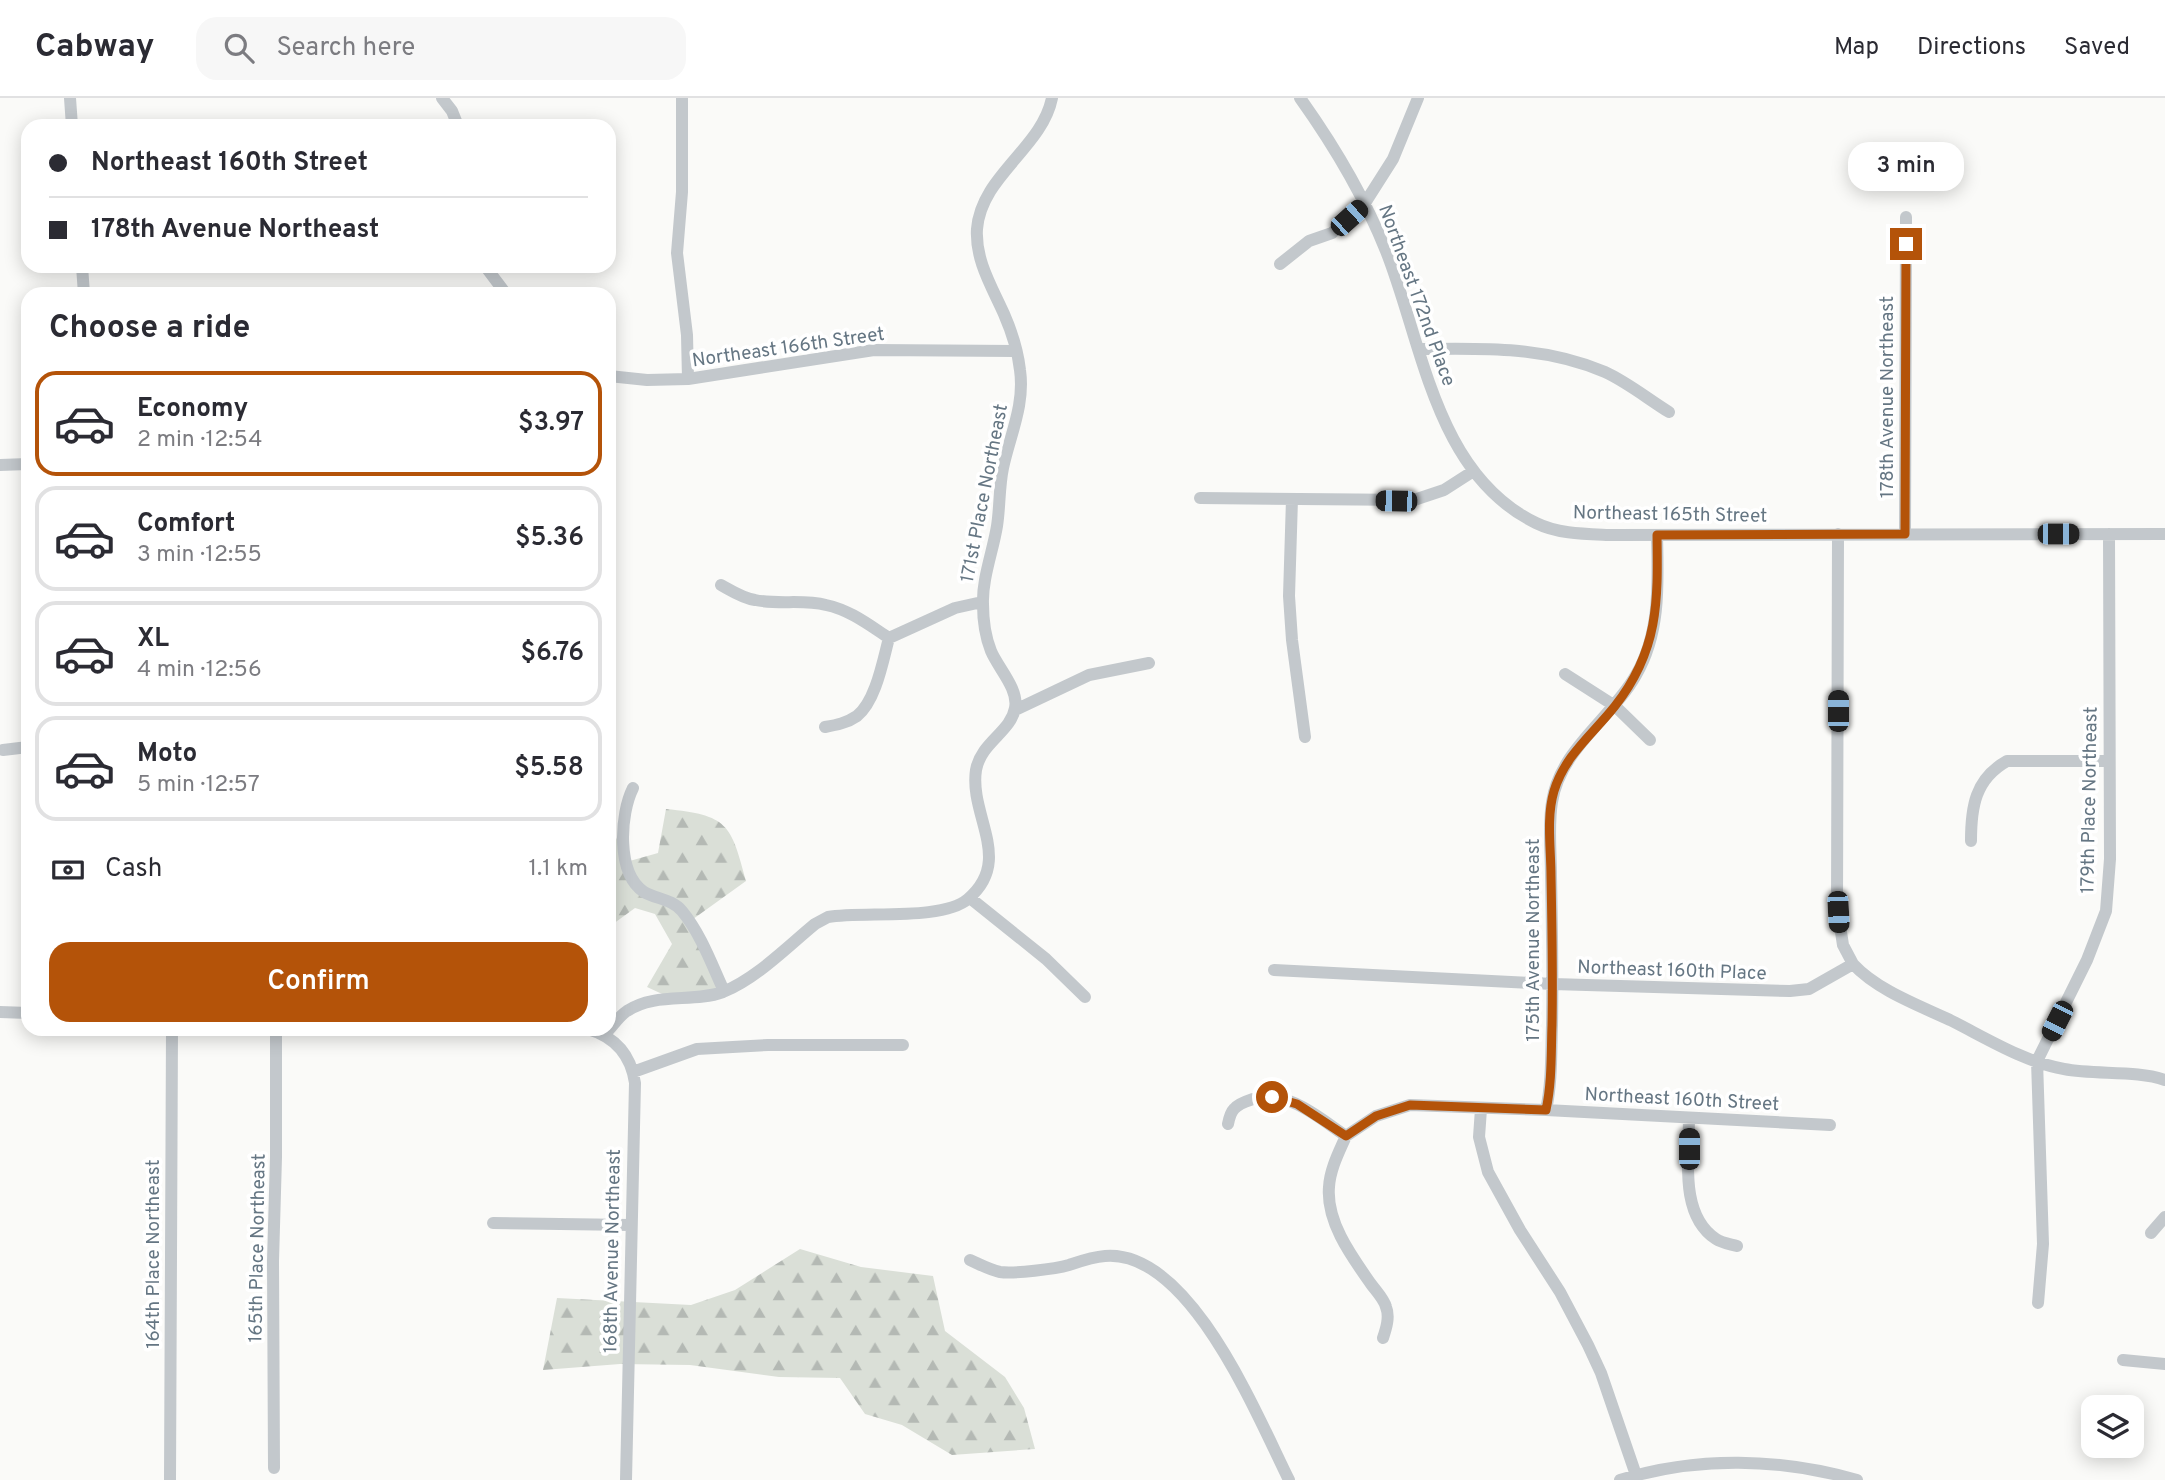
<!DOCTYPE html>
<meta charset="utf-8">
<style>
:root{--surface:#fff;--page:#f7f7f7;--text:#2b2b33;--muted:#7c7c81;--line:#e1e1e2;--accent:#b45309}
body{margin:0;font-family:Overpass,sans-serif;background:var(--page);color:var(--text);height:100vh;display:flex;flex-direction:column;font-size:26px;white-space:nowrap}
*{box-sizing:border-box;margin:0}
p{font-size:23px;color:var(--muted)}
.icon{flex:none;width:38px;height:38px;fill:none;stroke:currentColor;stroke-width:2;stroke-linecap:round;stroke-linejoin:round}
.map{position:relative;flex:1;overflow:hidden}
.side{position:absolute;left:21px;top:189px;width:595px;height:749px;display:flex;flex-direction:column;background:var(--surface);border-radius:21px;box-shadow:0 4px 18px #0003}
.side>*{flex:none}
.top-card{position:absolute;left:21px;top:21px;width:595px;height:154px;border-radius:21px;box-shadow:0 4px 18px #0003;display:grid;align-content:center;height:154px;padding:0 28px;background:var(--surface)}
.buttons{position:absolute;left:2081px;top:1297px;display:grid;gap:14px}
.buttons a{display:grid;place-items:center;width:63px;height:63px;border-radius:14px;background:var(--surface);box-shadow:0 4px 18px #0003;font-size:35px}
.end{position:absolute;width:32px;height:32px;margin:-16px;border:9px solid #b45309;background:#fff;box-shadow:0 0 0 4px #fff}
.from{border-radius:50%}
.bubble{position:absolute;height:49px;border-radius:21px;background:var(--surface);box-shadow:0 4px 18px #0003;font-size:23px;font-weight:600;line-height:49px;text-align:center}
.car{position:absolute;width:21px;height:42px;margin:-21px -10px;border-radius:9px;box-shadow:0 0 5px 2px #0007;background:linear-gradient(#222 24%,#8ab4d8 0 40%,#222 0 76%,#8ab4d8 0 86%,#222 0)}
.top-card b{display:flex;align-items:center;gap:24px;height:66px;font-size:26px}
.top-card b+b{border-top:2px solid var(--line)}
.top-card i{width:18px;height:18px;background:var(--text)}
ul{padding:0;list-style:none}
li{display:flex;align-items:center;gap:21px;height:105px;margin:0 14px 10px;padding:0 14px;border:4px solid var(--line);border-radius:21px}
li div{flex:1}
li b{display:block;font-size:26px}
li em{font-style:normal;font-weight:600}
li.active{border-color:var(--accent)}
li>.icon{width:63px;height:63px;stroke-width:1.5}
h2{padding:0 28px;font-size:32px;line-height:84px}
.pay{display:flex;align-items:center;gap:18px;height:77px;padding:0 28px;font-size:26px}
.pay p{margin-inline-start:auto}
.primary-button{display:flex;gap:14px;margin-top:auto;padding:14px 28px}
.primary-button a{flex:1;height:80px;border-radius:21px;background:var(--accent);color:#fff;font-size:28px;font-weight:600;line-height:80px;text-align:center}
header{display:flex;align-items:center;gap:42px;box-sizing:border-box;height:98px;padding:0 35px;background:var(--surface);border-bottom:2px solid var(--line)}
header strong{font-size:33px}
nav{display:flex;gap:38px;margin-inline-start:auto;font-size:24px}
.search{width:490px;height:63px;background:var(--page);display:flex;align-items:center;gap:18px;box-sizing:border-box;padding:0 24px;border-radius:21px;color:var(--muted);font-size:26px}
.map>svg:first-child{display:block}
.forest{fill:url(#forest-firs)}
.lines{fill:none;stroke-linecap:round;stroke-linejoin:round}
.minor{stroke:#c3c8cc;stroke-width:12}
.route{stroke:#b45309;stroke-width:9}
.labels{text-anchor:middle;stroke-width:7;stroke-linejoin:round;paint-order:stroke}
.street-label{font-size:19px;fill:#657683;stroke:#fff}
</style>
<header>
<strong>Cabway</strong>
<div class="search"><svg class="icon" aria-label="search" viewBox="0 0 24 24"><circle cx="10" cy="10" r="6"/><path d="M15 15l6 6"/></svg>Search here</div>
<nav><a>Map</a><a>Directions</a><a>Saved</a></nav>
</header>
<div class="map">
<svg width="2165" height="1382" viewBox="0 0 2165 1382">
<defs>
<pattern id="forest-firs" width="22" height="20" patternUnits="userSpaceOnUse" patternTransform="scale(1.75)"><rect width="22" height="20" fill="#dadfd7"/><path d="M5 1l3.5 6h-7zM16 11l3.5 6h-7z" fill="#b4b9b4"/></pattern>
</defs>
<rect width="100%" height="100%" fill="#fafaf8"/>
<path class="forest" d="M666,711c62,6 65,15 80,72l-57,41 35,69 -51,8 -26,-12 25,-43 -17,-30 -20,-6 -22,16h-4v-104l17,42 32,-9z
M800,1151l61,18 72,9 12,55 60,46 19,31 11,41 -83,6 -50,-30 -37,-11 -25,-36 -61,-1 -89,-12 -70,-1 -77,6 14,-72 134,7 44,-15z"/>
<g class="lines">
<path class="minor" d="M70,0l2,28
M442,0l10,13 6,15
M682,0v94l-5,61 10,82 1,44
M1300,0c35,49 64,98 86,153 37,93 49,223 150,272 22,11 49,11 73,12l556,-1
M1280,166l29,-23 23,-8 33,-30 28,-44 25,-61
M82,168l2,28
M485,168l21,28
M1419,251c63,-1 126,-3 186,23 22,10 43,27 64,40
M609,278l38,4 41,-1 186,-29 141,1
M0,367l28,-1
M1200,400l214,2 30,-10 28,-18
M1292,401l-3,97 3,44 13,97
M1838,436l-1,372 6,39 10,19
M1905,436l1,-317
M721,487c11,6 21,13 34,15 24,5 48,-1 71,5 24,5 43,20 63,33l66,-30 27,-6
M1565,576l50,32 35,34
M1015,612l74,-35 60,-12
M825,629c11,-2 22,-4 32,-11 19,-15 26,-56 32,-78
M3,652l25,-3
M633,690c-13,26 -17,85 11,104 12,7 28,7 38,19 19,23 30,54 42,80
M1971,743c0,-34 4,-62 36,-80h101
M970,800l76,61 39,38
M1274,872l279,14 237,7 19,-2 44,-25c24,26 65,41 97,56 36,18 74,42 114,49 31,6 73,1 101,11
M0,914l28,1
M588,931c27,8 43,26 47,54l-9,397
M605,936c7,-7 14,-18 22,-23 28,-19 66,-8 96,-19 34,-14 64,-45 92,-68l13,-7c36,-6 114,4 140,-18 46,-39 1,-83 8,-129 5,-28 35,-38 39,-62 4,-19 -17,-40 -24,-57 -6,-15 -8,-31 -8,-47 -1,-25 10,-53 14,-78 3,-19 2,-39 6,-58 7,-33 22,-63 17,-98 -2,-18 -9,-40 -16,-56 -12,-27 -29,-54 -27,-85 4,-53 65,-81 75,-131
M633,974l64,-23 71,-4h135
M1481,1011l-2,28 9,35 32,58 40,62 28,53 13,28 35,102
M1546,1012c6,-28 5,-56 6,-85 1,-49 0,-99 -1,-149 0,-24 -3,-50 1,-74 8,-53 60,-84 84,-127 25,-43 22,-93 21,-140
M1689,1020c0,38 -10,97 27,121 6,4 14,5 21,7
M1228,1026c1,-5 3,-12 6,-15 5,-6 13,-8 19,-10 35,-10 66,19 93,37l30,-20 34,-11 136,5 284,15
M1346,1038c-7,16 -16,33 -17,51 -3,35 23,70 42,97 5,7 13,15 15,23 4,10 0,22 -3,31
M493,1125l137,2
M2151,1135l14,-16
M970,1162c9,4 20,10 30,12 14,2 55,-3 69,-7 12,-4 23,-8 36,-9 85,-7 152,160 184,224
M2038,1205l5,-59 -6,-183 50,-101 19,-49 4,-52 -1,-325
M2123,1262l42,4
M274,1370l-1,-207 3,-104v-128
M170,1382l2,-451
M1620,1382c77,-24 160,-22 237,0"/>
</g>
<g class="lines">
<path class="route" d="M1272,999l25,7 49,32 30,-20 34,-11 136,5c6,-28 5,-56 6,-85 1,-49 0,-99 -1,-149 0,-27 -5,-58 3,-85 11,-36 39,-57 61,-85 44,-56 43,-105 42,-171l248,-1 1,-290"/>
</g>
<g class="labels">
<g class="street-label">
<text transform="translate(1418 197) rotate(70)" y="7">Northeast 172nd Place</text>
<text transform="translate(788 248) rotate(-8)" y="7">Northeast 166th Street</text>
<text transform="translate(1886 299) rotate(-90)" y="7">178th Avenue Northeast</text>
<text transform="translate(983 395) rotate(-79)" y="7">171st Place Northeast</text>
<text transform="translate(1670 415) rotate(1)" y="7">Northeast 165th Street</text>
<text transform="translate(2088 702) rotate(-89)" y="7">179th Place Northeast</text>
<text transform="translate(1532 842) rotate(-90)" y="7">175th Avenue Northeast</text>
<text transform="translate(1672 871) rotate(2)" y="7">Northeast 160th Place</text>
<text transform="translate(1682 1000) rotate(3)" y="7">Northeast 160th Street</text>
<text transform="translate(256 1150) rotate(-89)" y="7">165th Place Northeast</text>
<text transform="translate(611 1153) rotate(-89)" y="7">168th Avenue Northeast</text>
<text transform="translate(152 1156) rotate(-90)" y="7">164th Place Northeast</text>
</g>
</g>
</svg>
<div class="buttons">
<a><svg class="icon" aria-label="layers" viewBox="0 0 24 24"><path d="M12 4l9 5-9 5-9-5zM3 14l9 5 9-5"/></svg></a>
</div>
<i class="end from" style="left:1272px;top:999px"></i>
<i class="end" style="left:1906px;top:146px"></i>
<div class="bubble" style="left:1848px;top:44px;width:116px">3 min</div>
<i class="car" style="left:1349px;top:120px;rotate:48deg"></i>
<i class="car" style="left:1396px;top:403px;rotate:271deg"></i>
<i class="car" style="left:2058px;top:436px;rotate:90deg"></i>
<i class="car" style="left:1838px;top:613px;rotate:0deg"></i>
<i class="car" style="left:1838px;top:814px;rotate:177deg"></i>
<i class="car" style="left:2057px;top:923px;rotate:207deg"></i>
<i class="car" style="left:1689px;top:1051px;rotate:0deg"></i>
<div class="top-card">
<b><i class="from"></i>Northeast 160th Street</b>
<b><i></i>178th Avenue Northeast</b>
</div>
<section class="side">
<h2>Choose a ride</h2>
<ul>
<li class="active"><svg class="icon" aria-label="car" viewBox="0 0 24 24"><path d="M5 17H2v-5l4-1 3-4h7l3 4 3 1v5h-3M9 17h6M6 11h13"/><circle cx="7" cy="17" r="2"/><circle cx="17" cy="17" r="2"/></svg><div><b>Economy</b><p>2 min · 12:54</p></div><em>$3.97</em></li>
<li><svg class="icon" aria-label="car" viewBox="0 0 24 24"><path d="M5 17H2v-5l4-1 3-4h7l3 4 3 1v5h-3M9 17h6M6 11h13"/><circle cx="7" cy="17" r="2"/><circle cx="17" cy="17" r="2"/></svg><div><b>Comfort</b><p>3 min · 12:55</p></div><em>$5.36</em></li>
<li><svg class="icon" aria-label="car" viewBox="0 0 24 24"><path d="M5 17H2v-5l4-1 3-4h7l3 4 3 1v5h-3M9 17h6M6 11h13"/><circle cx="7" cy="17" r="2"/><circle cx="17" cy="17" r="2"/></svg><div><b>XL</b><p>4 min · 12:56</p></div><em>$6.76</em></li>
<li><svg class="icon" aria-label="car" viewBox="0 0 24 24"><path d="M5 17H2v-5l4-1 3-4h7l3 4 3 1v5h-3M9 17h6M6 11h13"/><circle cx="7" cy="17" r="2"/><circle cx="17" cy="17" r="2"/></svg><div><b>Moto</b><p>5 min · 12:57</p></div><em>$5.58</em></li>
</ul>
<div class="pay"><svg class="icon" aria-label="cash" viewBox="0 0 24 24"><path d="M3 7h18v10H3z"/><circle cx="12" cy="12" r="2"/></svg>Cash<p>1.1 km</p></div>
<div class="primary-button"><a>Confirm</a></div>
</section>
</div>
